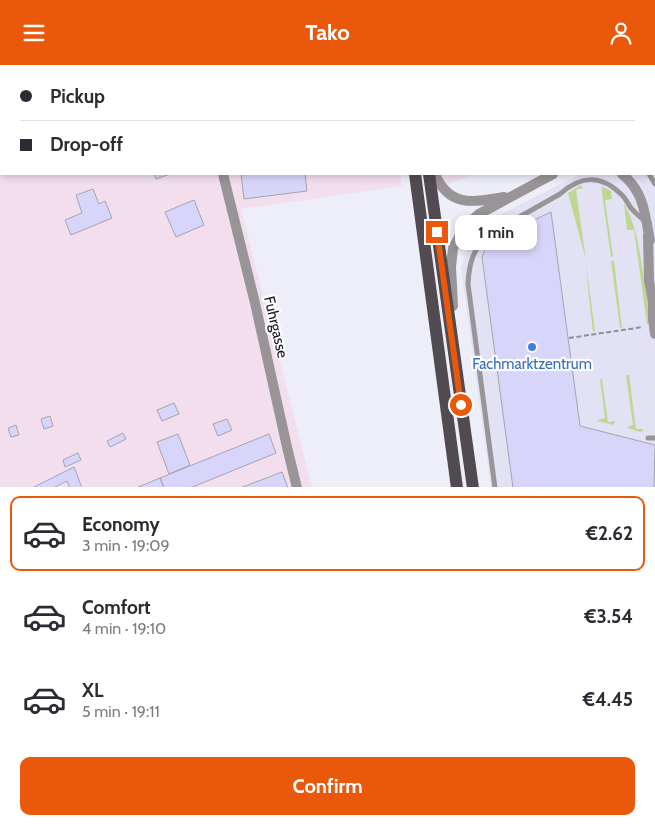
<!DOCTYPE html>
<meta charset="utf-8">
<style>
:root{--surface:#fff;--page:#f7f7f7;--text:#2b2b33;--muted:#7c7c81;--line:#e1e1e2;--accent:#ea580c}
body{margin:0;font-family:Cabin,sans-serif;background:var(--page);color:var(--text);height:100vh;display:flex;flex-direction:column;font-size:19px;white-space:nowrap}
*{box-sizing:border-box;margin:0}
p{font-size:16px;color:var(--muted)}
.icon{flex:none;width:28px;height:28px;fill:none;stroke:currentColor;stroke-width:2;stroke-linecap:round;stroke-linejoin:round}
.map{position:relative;height:422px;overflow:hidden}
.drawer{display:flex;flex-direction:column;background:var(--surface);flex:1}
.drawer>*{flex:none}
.guide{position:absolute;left:0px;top:0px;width:655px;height:110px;box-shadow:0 2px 8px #0003;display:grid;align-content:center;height:110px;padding:0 20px;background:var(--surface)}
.end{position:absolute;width:22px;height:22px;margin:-11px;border:6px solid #ea580c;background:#fff;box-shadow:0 0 0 2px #fff}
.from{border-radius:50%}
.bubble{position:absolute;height:35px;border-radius:10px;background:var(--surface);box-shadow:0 2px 8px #0003;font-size:16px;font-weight:800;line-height:35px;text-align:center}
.guide b{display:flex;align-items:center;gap:18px;height:48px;font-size:19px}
.guide b+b{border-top:1px solid var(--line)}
.guide i{width:12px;height:12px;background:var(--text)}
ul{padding:9px 0 0;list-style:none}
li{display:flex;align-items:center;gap:15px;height:75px;margin:0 10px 8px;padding:0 10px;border:2px solid transparent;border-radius:10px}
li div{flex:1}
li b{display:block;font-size:19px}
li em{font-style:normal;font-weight:800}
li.selected{border-color:var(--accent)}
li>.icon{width:45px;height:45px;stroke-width:1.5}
.cta{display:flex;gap:10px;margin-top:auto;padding:10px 20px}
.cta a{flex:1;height:58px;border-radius:10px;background:var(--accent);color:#fff;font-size:20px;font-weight:800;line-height:58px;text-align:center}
header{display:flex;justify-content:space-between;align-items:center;height:65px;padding:0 20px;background:var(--accent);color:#fff;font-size:22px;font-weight:800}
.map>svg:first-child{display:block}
.built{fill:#e2e2f4}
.industrial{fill:#f3deed}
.green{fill:#bfd891}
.building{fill:#d7d5f9;stroke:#a5a4af}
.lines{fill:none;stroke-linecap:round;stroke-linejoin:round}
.path{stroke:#8f8f97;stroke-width:2;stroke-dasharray:5 2.5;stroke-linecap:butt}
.service{stroke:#989497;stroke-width:5}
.minor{stroke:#989497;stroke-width:10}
.primary{stroke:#514a50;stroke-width:12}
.route{stroke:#ea580c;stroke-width:6}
.shop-dot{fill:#3f7fe0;stroke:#fcfcff;stroke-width:2}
.labels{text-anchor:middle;stroke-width:4.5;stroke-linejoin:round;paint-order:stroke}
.street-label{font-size:15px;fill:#17161a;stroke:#fcfcff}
.shop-label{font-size:15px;fill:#366cbe;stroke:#fcfcff}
</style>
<header><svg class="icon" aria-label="menu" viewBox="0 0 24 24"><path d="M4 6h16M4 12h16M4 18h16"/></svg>Tako<svg class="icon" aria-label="person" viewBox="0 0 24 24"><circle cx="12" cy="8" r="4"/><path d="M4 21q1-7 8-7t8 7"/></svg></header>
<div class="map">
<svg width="655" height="423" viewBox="0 0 655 423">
<rect width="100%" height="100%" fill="#eeeef9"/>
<path class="built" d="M641,0h14v422h-164l-30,-219 6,-20 23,-28 90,-46h74v-108h-13z"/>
<path class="industrial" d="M0,0h383v1h-382v108h399l2,12 -161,23 71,278h-312z
M424,0h189v1h-188z
M440,109h35l-33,12z"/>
<path class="green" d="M581,120l2,3 -7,2 10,70 -18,-67z
M601,121l10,5 1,8 -7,1 8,56 -2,1z
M624,138c15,29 16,52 21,83 0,5 3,9 5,14 2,7 0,17 0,24h-3l-13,-94h-7z
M611,196h3l8,67h-2z
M586,199l9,67 -2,1 -4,-34z
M626,310h3l7,54h7v2l-3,1 -10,-3 -3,-2 6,-2z
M600,314h2l6,43 7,-1 -1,4 -16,-4v-1l7,-2z"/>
<path class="building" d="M77,0h49l-3,1h-46z
M222,0h49v1h-49z
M291,0h34l1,1h-35z
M340,0h35v1h-35z
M154,109h16l-14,5z
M241,109h64l2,17 -63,8z
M93,124l6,15 6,-3 7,17 -41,17 -6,-15 17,-7 -6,-18z
M194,135l10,25 -28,12 -11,-25z
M551,147l29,214 75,19 -1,43h-141l-31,-231 3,-8 7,-7 10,-7z
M174,338l5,11 -17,7 -5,-11z
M50,351l3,10 -9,3 -3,-10z
M227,354l5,11 -14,6 -5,-12z
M16,360l3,10 -8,2 -3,-9z
M123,368l3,6 -16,8 -3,-6z
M178,369l12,31 -21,9 -12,-32z
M269,369l7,19 -86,35h-26l-4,-10z
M78,388l3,7 -16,7 -2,-7z
M74,402l8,21h-12l-3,-7 -14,7h-21z
M282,407l6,16h-48z
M160,413l4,10h-28z"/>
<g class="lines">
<path class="path" d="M650,0v1
M654,32l1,10
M569,273l74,-11"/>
<path class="service" d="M654,81h1
M649,109l6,10
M648,373h7
M495,423l-27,-204c1,-21 5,-35 21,-50l71,-40c21,-19 41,-20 62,1 4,4 6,9 9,13 4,5 10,9 14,14"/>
<path class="minor" d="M196,0v1
M631,0l1,1
M223,109l32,129 32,144 10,41
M435,109c14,34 39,28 69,23
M622,109c15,12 21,27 24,46 2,6 2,13 4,20
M648,170l1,46 4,20v18l2,15
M453,241l-2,-39 2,-19 5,-9 7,-13 14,-12 74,-40"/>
<path class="primary" d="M399,0v1
M415,0v1
M415,109l42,314
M429,109l44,314"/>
</g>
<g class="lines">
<path class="route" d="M437,167l24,173"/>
</g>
<circle class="shop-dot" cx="532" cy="282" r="5"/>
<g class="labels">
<g class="street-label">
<text transform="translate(276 262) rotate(77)" y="5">Fuhrgasse</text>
</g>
<g class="shop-label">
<text x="532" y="304">Fachmarktzentrum</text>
</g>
</g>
</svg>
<i class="end from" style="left:461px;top:340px"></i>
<i class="end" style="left:437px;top:167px"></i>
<div class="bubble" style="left:455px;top:150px;width:82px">1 min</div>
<div class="guide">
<b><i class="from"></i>Pickup</b>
<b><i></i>Drop-off</b>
</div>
</div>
<section class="drawer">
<ul>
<li class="selected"><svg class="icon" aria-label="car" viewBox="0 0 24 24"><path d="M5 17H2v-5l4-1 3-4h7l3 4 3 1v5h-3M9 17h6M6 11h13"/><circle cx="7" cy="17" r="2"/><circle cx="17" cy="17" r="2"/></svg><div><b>Economy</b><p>3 min · 19:09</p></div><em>€2.62</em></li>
<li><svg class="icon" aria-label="car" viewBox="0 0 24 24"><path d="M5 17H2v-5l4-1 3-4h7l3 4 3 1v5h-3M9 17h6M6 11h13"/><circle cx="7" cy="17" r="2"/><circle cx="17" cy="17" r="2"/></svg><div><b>Comfort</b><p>4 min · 19:10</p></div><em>€3.54</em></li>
<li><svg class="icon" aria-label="car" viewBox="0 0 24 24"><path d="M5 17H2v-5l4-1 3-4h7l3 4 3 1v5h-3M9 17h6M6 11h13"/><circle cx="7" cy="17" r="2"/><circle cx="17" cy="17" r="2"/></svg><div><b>XL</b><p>5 min · 19:11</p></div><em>€4.45</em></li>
</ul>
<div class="cta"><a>Confirm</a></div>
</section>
